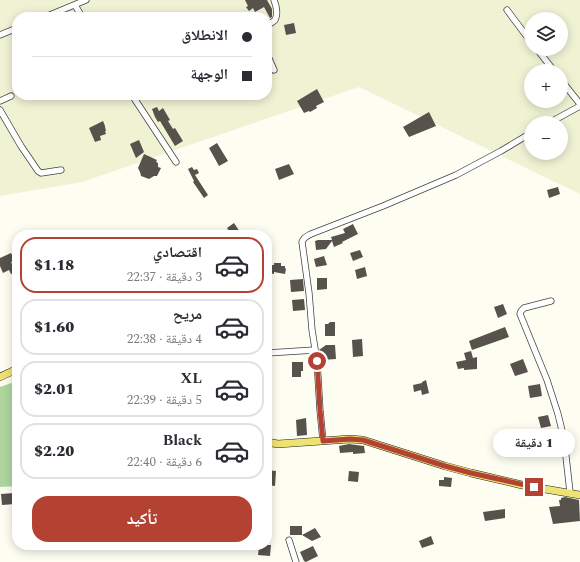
<!DOCTYPE html>
<html lang="ar">
<meta charset="utf-8">
<style>
:root{--surface:#fff;--page:#f2f2f3;--text:#2b2b33;--muted:#7c7c81;--line:#e1e1e2;--accent:#b34232}
body{margin:0;font-family:Spectral,"Noto Naskh Arabic",serif;background:var(--page);color:var(--text);direction:rtl;height:100vh;display:flex;flex-direction:column;font-size:15px;white-space:nowrap}
*{box-sizing:border-box;margin:0}
p{font-size:13px;color:var(--muted)}
.icon{flex:none;width:22px;height:22px;fill:none;stroke:currentColor;stroke-width:2;stroke-linecap:round;stroke-linejoin:round}
.map{position:relative;flex:1;overflow:hidden;direction:ltr}
.panel{position:absolute;left:12px;top:230px;width:260px;height:320px;display:flex;flex-direction:column;background:var(--surface);border-radius:16px;box-shadow:0 2px 10px #0003;direction:rtl}
.panel>*{flex:none}
.banner{position:absolute;left:12px;top:12px;width:260px;height:88px;border-radius:16px;box-shadow:0 2px 10px #0003;direction:rtl;display:grid;align-content:center;height:88px;padding:0 20px;background:var(--surface)}
.fabs{position:absolute;left:524px;top:12px;display:grid;gap:8px}
.fabs a{display:grid;place-items:center;width:44px;height:44px;border-radius:50%;background:var(--surface);box-shadow:0 2px 10px #0003;font-size:20px}
.end{position:absolute;width:18px;height:18px;margin:-9px;border:5px solid #b34232;background:#fff;box-shadow:0 0 0 2px #fff}
.from{border-radius:50%}
.bubble{position:absolute;height:28px;border-radius:14px;background:var(--surface);box-shadow:0 2px 10px #0003;font-size:13px;font-weight:800;line-height:28px;text-align:center;direction:rtl}
.banner b{display:flex;align-items:center;gap:14px;height:38px;font-size:15px}
.banner b+b{border-top:1px solid var(--line)}
.banner i{width:10px;height:10px;background:var(--text)}
ul{padding:7px 0 0;list-style:none}
li{display:flex;align-items:center;gap:12px;height:56px;margin:0 8px 6px;padding:0 12px;border:2px solid var(--line);border-radius:16px}
li div{flex:1}
li b{display:block;font-size:15px}
li em{font-style:normal;font-weight:800}
li.selected{border-color:var(--accent)}
li>.icon{width:36px;height:36px;stroke-width:1.5}
.cta{display:flex;gap:8px;margin-top:auto;padding:8px 20px}
.cta a{flex:1;height:46px;border-radius:16px;background:var(--accent);color:#fff;font-size:16px;font-weight:800;line-height:46px;text-align:center}
.map>svg:first-child{display:block}
.farmland{fill:#f0f2d4;fill-rule:evenodd}
.forest{fill:#aed59e}
.building{fill:#57524c}
.lines{fill:none;stroke-linecap:round;stroke-linejoin:round}
.minor-casing{stroke:#424242;stroke-width:7}
.major-casing{stroke:#202020;stroke-width:8}
.minor{stroke:#fff;stroke-width:5.5}
.major{stroke:#ede373;stroke-width:7}
.route{stroke:#b34232;stroke-width:5}
</style>
<div class="map">
<svg width="580" height="562" viewBox="0 0 580 562">
<rect width="100%" height="100%" fill="#fefdf2"/>
<path class="farmland" d="M0,0h580v194l-221,-107 -277,95 -82,14zM17,17h250v78h-250zM531,19h30v30h-30zM531,71h30v30h-30zM531,123h30v30h-30z"/>
<path class="forest" d="M17,381v115l-1,-10 -16,1v-100z"/>
<path class="building" d="M245,0h22l5,9v8l-2,1 -6,-11 -9,5 -2,-4 -4,3 -3,-4 2,-1z
M294,23l2,10 -10,2 -2,-10z
M317,89l7,13 -8,4 1,2 -7,4 -1,-1 -5,2 -7,-12z
M157,107l2,4 4,-3 7,12 -2,1 5,8 2,-1 8,13 -8,5 -15,-25 -2,1 -3,-5 -3,-8z
M429,112l7,14 -27,11 -6,-10z
M103,121l2,5v1l1,4h-1l1,3 -6,2 1,4 -6,2 -6,-14z
M139,140l5,12 -8,6 -6,-14z
M217,143l11,18 -9,5 -10,-18z
M144,154l13,6 -1,2 2,1v4l3,1 -4,8h-3l-5,3 -8,-3 -1,-4 -2,-4z
M289,164l5,10 -15,6 -4,-11z
M192,167l2,3 3,-1 2,4 -4,2 13,20 -4,3 -11,-16 1,-1 -6,-12z
M558,187l2,7 -11,4 -2,-8z
M234,223l6,9 -4,3h-4l-5,-7z
M353,224l5,10 -16,8 1,1 -9,4 -2,-6 -6,8 -10,1 -1,-9 3,-1h14l-1,-3 14,-4 -2,-4z
M360,250l3,7 -10,4 -3,-8z
M11,253l4,8 -4,1 5,10 -5,2 -2,-4 -6,3 -3,-7v-8z
M324,256l3,9 -11,2 -2,-8z
M274,263h7v3h4v2l1,1 -1,5 -11,-2v2l-6,-1v-8h6z
M365,267l2,9 -10,3 -2,-9z
M317,278h10v11l-10,1z
M303,279l1,12 -13,1 -1,-12z
M304,299l1,11 -12,1 -1,-11z
M503,304l4,10 -9,4 -4,-11z
M330,322h5v14h-10v-12h3z
M505,327l4,10 -37,13 -3,-9z
M362,339l1,17 -10,1 -1,-17z
M326,345h9l1,14 -15,1 -2,-10z
M471,351l2,7 4,-1v12l-13,1v-2l-6,1 -2,-7 10,-2 -2,-7z
M523,359l5,13 -13,4 -5,-12z
M292,362h11v9h-2v6h-9z
M426,380l3,13 -7,2 -1,-5 -7,2 -1,-7 9,-2v-1z
M540,384l2,12 -12,2 -2,-12z
M548,415l3,11 -10,2 -3,-11z
M306,418l1,17 -10,1 -1,-16z
M553,434l3,11 -10,3 -4,-11z
M349,444l15,2 1,7 -12,1v-2l-13,1 -1,-7z
M267,470l9,1 -1,15 -8,-1z
M349,471l10,1 -1,10 -10,-1z
M444,477l8,1 -1,9 -12,-1v-6h5z
M14,493l1,11 -13,1 -1,-11z
M565,497l14,3 1,21 -27,3 -4,-17 11,-1 -1,-6h2v-2z
M505,509v9l-20,3 -2,-9z
M290,526h12v9h-12z
M315,528l6,9 -9,4 -10,-6z
M431,536l3,8 -12,4 -3,-7z
M259,545h12l-1,11 -12,-1z
M313,546l5,10 -12,6 -2,-1 -4,-9z"/>
<g class="lines">
<g class="minor-casing">
<path id="minor" d="M75,5l7,12
M507,10l24,32
M45,17l41,-17
M267,26c2,-2 6,-4 8,-6 3,-6 1,-15 -1,-20
M0,35l17,-7
M537,49l17,22
M267,54l7,16
M561,80l19,24
M132,95l44,67
M0,101l11,-5
M0,110l21,36 17,25 3,2 20,-3
M549,123l31,-17
M551,301l-27,7 -3,3 -1,3 27,66 11,34 6,25 6,53
M267,353l48,-3
M323,441l-3,-31 -3,-49 -5,-31 -3,-37 -7,-51c2,-5 5,-6 9,-8l72,-28 73,-31 45,-24 30,-18
M289,540l7,22"/>
</g>
<g class="major-casing">
<path id="major" d="M0,377l17,-8
M267,442l11,2 72,-5 13,1 82,26 26,7 51,12 58,10"/>
</g>
<use href="#minor" class="minor"/>
<use href="#major" class="major"/>
</g>
<g class="lines">
<path class="route" d="M317,361l3,49 3,31 27,-2 13,1 82,26 26,7 63,14"/>
</g>
</svg>
<div class="fabs">
<a><svg class="icon" aria-label="layers" viewBox="0 0 24 24"><path d="M12 4l9 5-9 5-9-5zM3 14l9 5 9-5"/></svg></a>
<a>+</a>
<a>−</a>
</div>
<i class="end from" style="left:317px;top:361px"></i>
<i class="end" style="left:534px;top:487px"></i>
<div class="bubble" style="left:493px;top:429px;width:82px">1 دقيقة</div>
<div class="banner">
<b><i class="from"></i>الانطلاق</b>
<b><i></i>الوجهة</b>
</div>
<section class="panel">
<ul>
<li class="selected"><svg class="icon" aria-label="car" viewBox="0 0 24 24"><path d="M5 17H2v-5l4-1 3-4h7l3 4 3 1v5h-3M9 17h6M6 11h13"/><circle cx="7" cy="17" r="2"/><circle cx="17" cy="17" r="2"/></svg><div><b>اقتصادي</b><p>3 دقيقة · 22:37</p></div><em>$1.18</em></li>
<li><svg class="icon" aria-label="car" viewBox="0 0 24 24"><path d="M5 17H2v-5l4-1 3-4h7l3 4 3 1v5h-3M9 17h6M6 11h13"/><circle cx="7" cy="17" r="2"/><circle cx="17" cy="17" r="2"/></svg><div><b>مريح</b><p>4 دقيقة · 22:38</p></div><em>$1.60</em></li>
<li><svg class="icon" aria-label="car" viewBox="0 0 24 24"><path d="M5 17H2v-5l4-1 3-4h7l3 4 3 1v5h-3M9 17h6M6 11h13"/><circle cx="7" cy="17" r="2"/><circle cx="17" cy="17" r="2"/></svg><div><b>XL</b><p>5 دقيقة · 22:39</p></div><em>$2.01</em></li>
<li><svg class="icon" aria-label="car" viewBox="0 0 24 24"><path d="M5 17H2v-5l4-1 3-4h7l3 4 3 1v5h-3M9 17h6M6 11h13"/><circle cx="7" cy="17" r="2"/><circle cx="17" cy="17" r="2"/></svg><div><b>Black</b><p>6 دقيقة · 22:40</p></div><em>$2.20</em></li>
</ul>
<div class="cta"><a>تأكيد</a></div>
</section>
</div>
